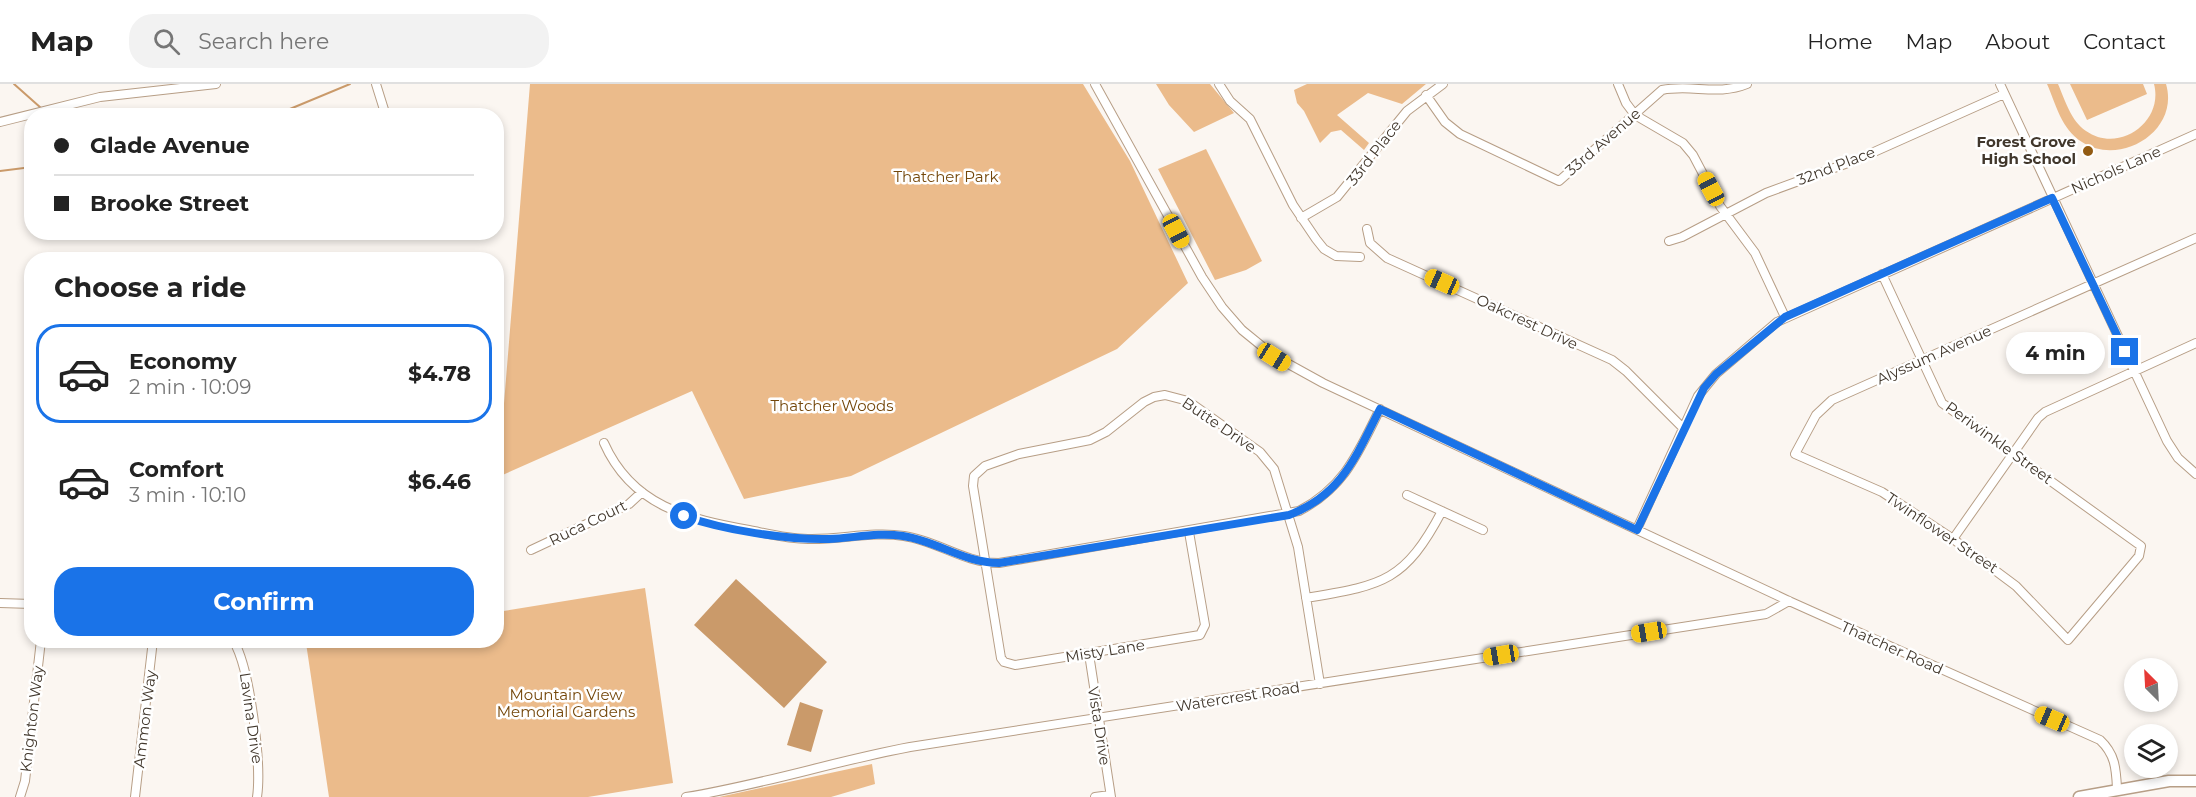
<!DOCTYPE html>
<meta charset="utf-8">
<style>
:root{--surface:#fff;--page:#f2f2f2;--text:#222;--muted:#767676;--line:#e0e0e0;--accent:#1a73e8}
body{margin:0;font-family:Montserrat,sans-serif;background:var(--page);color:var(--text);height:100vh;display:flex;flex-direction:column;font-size:22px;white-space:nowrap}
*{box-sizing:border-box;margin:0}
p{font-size:20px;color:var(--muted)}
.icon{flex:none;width:33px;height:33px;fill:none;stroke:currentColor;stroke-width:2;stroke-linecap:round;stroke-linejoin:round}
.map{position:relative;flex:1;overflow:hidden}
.side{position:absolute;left:24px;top:168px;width:480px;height:396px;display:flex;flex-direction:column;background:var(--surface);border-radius:24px;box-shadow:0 3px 9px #0003}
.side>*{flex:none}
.hud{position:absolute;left:24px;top:24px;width:480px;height:132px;border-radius:24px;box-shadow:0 3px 9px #0003;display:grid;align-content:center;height:132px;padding:0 30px;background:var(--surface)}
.needle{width:39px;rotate:336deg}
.controls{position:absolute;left:2124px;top:574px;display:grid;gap:12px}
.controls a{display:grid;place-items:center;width:54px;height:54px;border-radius:50%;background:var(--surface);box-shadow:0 3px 9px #0003;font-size:30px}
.end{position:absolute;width:27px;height:27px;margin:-14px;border:8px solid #1a73e8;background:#fff;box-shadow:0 0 0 3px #fff}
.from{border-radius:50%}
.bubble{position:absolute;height:42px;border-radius:21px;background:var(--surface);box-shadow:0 3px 9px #0003;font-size:20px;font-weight:700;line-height:42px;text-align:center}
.car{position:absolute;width:18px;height:36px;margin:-18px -9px;border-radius:8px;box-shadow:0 0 4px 2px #0007;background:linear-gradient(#f5c518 24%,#345 0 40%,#f5c518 0 76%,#345 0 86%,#f5c518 0)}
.hud b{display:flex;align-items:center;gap:21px;height:57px;font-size:22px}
.hud b+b{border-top:2px solid var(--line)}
.hud i{width:15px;height:15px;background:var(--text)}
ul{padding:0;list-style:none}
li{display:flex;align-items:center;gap:18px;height:99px;margin:0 12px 9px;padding:0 18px;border:3px solid transparent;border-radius:24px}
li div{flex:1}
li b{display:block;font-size:22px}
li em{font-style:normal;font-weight:700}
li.selected{border-color:var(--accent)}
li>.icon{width:54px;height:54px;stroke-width:1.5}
h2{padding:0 30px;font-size:27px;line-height:72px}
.button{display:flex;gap:12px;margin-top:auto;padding:12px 30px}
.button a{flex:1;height:69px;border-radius:24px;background:var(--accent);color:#fff;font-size:24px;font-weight:700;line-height:69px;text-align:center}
header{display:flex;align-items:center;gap:36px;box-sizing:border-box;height:84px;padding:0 30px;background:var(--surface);border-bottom:2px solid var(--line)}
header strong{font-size:28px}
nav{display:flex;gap:33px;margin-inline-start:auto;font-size:21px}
.search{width:420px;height:54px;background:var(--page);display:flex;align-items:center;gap:15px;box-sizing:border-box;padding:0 21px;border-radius:24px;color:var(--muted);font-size:22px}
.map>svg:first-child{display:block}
.green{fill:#ebbb8b}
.water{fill:#ca9a6a}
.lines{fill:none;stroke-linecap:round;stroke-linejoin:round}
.stream{stroke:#ca9a6a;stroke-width:2}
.minor-casing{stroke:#b79e86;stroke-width:10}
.major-casing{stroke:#b79e86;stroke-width:13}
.minor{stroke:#fff;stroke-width:8}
.major{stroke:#fff;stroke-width:10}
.route{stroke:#1a73e8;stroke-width:8}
.poi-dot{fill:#925b13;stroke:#fff;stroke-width:2}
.labels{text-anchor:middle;stroke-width:5;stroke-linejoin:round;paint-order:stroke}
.street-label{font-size:15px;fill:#41372c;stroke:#fff}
.poi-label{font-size:15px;font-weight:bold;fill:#41372c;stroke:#fff;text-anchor:end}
.park-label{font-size:15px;fill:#74470a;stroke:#fff}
</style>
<header>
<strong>Map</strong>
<div class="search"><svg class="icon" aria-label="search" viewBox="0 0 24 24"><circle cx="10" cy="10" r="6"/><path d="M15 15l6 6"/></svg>Search here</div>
<nav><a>Home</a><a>Map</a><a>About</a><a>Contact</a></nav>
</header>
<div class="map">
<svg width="2196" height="713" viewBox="0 0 2196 713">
<rect width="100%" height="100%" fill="#fbf6f1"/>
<path class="green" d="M530,0h553l47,77 58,122 -71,66 -266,127 -107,23 -52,-108 -194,86z
M1156,0h54l24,29 -40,19 -25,-27z
M1307,0h119l-24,20 -34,-11 -31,22 32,28 -5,7 -23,-20 -10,2 -11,11 -16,-32 -7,-8 -3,-13z
M2047,0h11c7,16 13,37 28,47 33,23 78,-9 68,-47h12c14,47 -46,83 -84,58 -21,-13 -26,-38 -35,-58z
M2070,0h73l4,10 -60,26z
M1206,65l56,112 -16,9 -31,10 -57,-111z
M645,504l28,195 -85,14h-259l-23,-154 15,-3h175l1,-28z
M872,680l3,20 -44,13h-112z"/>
<path class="water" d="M736,495l91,83 -43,46 -90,-83z
M800,618l23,8 -12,42 -24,-7z"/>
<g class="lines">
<path class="stream" d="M14,0l27,24
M273,32l77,-32
M0,87l32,-4"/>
<g class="minor-casing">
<path id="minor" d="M376,0l10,32
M1095,0l107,193 20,30 20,23 32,26 49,27 466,218 311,139c15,14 16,28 17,48
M1219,0l11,17 20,18 43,86 23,34 8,10 12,7 24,1
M1618,0l8,19 9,12 48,28 10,12 27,51 35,47 30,64
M2000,0l167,357 11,17 18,16
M1426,11l19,27 15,12 99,47 103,-91c29,-6 56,6 85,-6
M0,38l100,-25 116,-13
M1301,134l36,-21 70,-86 36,-27
M1367,145l3,14 17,15 225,102 14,11 57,57
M1669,157l13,-4 84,-44 90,-33 148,-66
M1882,190l60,129 199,143 -2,10 -71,84 -52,-54 -63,-47 -71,-47 -87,-38 21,-39 16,-15 364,-162
M604,359c28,63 84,76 145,87 20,4 39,9 59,9 32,1 64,-8 96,-3 34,5 60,27 95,27l300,-52c46,-24 59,-58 81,-102
M1407,411l76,35
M1637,445l61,-133 18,-22 61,-52 419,-188
M1189,448l16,93 -5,10 -185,30 -11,-3 -3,-4 -28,-172 1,-10 11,-10 34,-12 71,-14 16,-8 38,-30 10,-5 11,-2 23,6 72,51 14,17 24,78 22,137
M1953,455l85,-121 7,-6 151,-69
M531,466l98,-46 13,-12
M1306,514c76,-13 98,-15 136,-87
M0,519l32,1
M233,556c17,27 29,125 24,157
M1089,570l22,143
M20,713l5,-16 16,-141
M135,713l18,-157
M686,713c76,-12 149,-36 224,-50l856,-133 23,-13
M1095,713l15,-2"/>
</g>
<g class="major-casing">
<path id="major" d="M2079,713l90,-16h27"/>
</g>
<use href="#minor" class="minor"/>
<use href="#major" class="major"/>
</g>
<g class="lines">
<path class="route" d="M684,432c39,14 103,24 145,23 25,-1 49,-7 74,-3 34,5 61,27 96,27l290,-48c53,-20 67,-59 91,-106l257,121 67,-142 12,-14 69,-57 267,-119 73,154"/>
</g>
<circle class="poi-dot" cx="2088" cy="67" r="6"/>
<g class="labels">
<g class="street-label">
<text transform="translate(1603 58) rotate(-41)" y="5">33rd Avenue</text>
<text transform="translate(1374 69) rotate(-52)" y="5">33rd Place</text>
<text transform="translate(1836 82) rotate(-21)" y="5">32nd Place</text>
<text transform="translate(2116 86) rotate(-24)" y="5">Nichols Lane</text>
<text transform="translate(1527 238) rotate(25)" y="5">Oakcrest Drive</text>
<text transform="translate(1934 271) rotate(-24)" y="5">Alyssum Avenue</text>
<text transform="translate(1219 341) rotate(34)" y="5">Butte Drive</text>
<text transform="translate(1999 359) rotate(36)" y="5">Periwinkle Street</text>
<text transform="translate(588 439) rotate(-26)" y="5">Ruca Court</text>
<text transform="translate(1942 449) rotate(34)" y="5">Twinflower Street</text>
<text transform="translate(1892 564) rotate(24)" y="5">Thatcher Road</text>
<text transform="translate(1105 567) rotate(-9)" y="5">Misty Lane</text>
<text transform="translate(1238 613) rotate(-9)" y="5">Watercrest Road</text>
<text transform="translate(251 634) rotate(82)" y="5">Lavina Drive</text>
<text transform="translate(32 635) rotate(-83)" y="5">Knighton Way</text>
<text transform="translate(145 635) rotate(-83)" y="5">Ammon Way</text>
<text transform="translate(1099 642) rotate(81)" y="5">Vista Drive</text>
</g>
<g class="poi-label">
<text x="2076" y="63">Forest Grove<tspan x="2076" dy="17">High School</tspan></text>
</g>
<g class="park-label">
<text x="946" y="98">Thatcher Park</text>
<text x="832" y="327">Thatcher Woods</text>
<text x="566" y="616">Mountain View<tspan x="566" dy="17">Memorial Gardens</tspan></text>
</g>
</g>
</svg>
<div class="controls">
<a><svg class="needle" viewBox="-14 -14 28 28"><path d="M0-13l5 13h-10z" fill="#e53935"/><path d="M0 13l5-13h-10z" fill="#767676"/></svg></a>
<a><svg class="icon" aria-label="layers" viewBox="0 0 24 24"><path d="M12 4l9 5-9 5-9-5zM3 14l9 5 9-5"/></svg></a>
</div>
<i class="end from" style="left:684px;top:432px"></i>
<i class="end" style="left:2125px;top:268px"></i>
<div class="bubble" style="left:2006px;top:248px;width:99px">4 min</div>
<i class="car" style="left:1711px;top:105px;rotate:332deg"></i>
<i class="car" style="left:1176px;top:147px;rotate:152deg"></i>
<i class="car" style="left:1442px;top:198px;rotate:294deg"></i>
<i class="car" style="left:1274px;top:273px;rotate:122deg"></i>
<i class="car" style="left:1649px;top:548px;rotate:261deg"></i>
<i class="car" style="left:1501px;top:571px;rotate:261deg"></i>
<i class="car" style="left:2052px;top:635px;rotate:293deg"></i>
<div class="hud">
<b><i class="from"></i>Glade Avenue</b>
<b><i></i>Brooke Street</b>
</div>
<section class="side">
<h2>Choose a ride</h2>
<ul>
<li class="selected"><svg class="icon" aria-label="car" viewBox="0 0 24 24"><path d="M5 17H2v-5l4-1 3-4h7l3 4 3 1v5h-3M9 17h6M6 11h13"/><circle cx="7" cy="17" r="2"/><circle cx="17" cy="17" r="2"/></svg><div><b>Economy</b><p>2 min · 10:09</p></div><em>$4.78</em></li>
<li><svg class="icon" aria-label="car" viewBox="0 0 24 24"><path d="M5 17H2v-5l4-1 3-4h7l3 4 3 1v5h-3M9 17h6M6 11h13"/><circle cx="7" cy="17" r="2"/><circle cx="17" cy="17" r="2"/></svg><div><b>Comfort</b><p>3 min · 10:10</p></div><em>$6.46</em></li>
</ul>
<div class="button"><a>Confirm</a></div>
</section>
</div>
